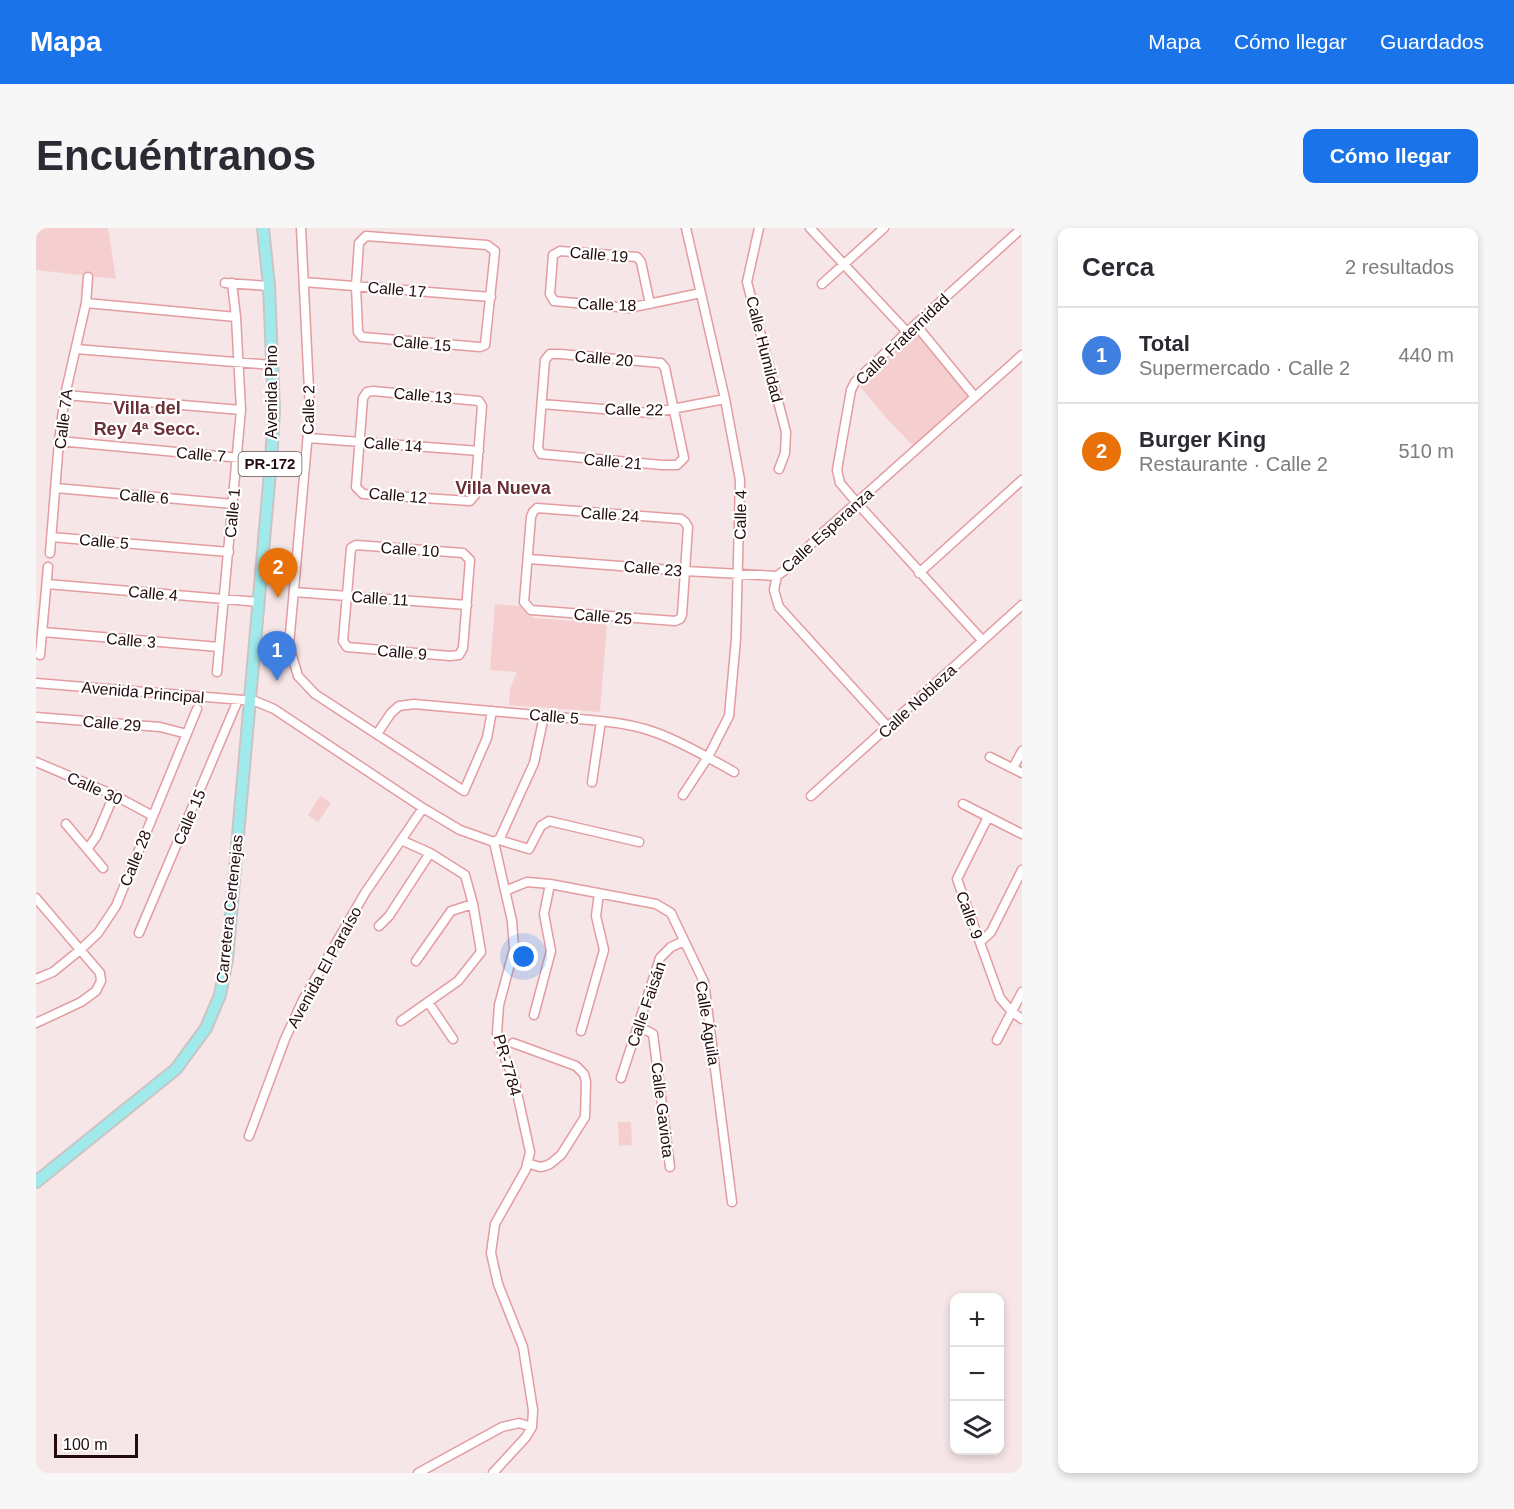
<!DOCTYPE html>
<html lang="es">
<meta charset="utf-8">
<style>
body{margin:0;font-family:Helvetica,sans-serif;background:#f7f7f7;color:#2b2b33}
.controls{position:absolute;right:18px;bottom:18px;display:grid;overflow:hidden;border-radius:12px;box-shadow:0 3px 9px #0003}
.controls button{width:54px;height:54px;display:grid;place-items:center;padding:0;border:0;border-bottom:2px solid #e1e1e2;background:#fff;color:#2b2b33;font:30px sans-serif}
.scale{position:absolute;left:18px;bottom:15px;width:84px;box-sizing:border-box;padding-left:6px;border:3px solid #240b0d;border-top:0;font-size:16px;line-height:21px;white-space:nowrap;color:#240b0d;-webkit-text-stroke:4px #fff;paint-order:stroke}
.you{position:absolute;left:488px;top:729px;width:21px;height:21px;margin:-15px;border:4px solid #fff;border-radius:50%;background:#1a73e8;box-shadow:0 0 0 9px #1a73e833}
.badge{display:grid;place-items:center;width:39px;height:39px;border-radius:50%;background:#1a73e8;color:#fff;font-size:20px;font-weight:700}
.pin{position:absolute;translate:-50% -50px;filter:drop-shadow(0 2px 3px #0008)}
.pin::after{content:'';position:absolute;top:32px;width:21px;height:18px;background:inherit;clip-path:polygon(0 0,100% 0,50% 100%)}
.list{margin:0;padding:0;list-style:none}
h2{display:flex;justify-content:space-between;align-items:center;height:78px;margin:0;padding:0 24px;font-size:26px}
h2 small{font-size:20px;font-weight:400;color:#7c7c81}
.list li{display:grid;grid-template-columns:39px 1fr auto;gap:18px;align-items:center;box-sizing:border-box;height:96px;padding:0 24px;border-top:2px solid #e1e1e2}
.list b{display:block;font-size:22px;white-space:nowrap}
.list p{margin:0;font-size:20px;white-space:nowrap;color:#7c7c81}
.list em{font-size:20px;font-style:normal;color:#7c7c81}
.icon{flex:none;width:33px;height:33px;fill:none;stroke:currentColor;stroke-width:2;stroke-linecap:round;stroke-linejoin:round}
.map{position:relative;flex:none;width:986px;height:1245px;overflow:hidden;border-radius:12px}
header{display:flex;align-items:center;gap:36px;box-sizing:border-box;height:84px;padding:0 30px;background:#1a73e8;color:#fff}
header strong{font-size:28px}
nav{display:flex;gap:33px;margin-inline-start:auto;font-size:21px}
.intro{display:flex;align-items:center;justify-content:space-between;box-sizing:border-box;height:144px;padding:0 36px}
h1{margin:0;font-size:42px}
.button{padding:15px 27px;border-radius:12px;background:#1a73e8;color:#fff;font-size:21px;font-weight:700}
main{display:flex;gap:36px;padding:0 36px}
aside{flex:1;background:#fff;border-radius:12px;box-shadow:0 3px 9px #0003}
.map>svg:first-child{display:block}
.green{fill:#f5cfd0}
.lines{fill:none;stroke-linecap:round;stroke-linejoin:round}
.minor-casing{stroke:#e39c9f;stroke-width:11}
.major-casing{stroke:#cac4c5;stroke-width:14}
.minor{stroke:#fff;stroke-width:8}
.major{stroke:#a1eaeb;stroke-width:10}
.labels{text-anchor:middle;stroke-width:4.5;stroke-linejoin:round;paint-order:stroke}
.shield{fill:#fff;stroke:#665456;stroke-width:1.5}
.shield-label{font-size:15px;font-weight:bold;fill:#240b0d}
.street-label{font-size:16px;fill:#240b0d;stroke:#fff}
.neighbourhood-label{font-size:18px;font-weight:bold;fill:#6c2f35;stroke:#fff}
</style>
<header>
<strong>Mapa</strong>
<nav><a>Mapa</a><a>Cómo llegar</a><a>Guardados</a></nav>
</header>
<div class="intro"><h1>Encuéntranos</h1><a class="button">Cómo llegar</a></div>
<main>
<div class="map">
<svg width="986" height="1245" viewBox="0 0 986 1245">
<rect width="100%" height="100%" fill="#f6e6e7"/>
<path class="green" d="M0 0H72L80 51 0 42Z
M880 101 934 168 878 219 852 192 821 155Z
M459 376 484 378 498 390 571 395 564 484 473 477 474 461 481 444 454 442Z
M284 568 295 575 282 594 272 587Z
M582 894H595L596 917 583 918Z"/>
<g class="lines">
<g class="minor-casing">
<path id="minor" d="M265 0 274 182 253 417 262 448 279 466 428 563 451 510 456 483
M723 0 711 54 750 204 749 225 743 241
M774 0 871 104
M330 8 451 17 459 23 449 117 444 119 326 109 322 104 320 58 323 15Z
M268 54 455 69
M189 55 233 58
M786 56 848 0
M50 75 200 89
M614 76 605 34 601 29 524 23 517 27 514 66 518 73 593 80 665 65
M880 97 939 169
M40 121 236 137
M514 126H524L625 135 629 140 648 230 641 237H626L505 226 502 220 509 132Z
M337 163 443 173 446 178 439 267 434 273 327 266 320 259 327 170 331 164Z
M29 167 205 182
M506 176 615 185 689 171
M272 210 443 223
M23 213 269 236
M20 260 197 276
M501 280 645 291 649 294 652 299 646 387 644 391 639 393 495 382 488 374 495 289 497 284Z
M15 309 193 324
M320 317 427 325 434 332 427 420 423 427 414 428 311 419 307 413 315 320Z
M14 325 23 213 29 167 50 75 52 49
M493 331 649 343 741 348
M883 345 986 252
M11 356 222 374
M258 364 431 377
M7 404 183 419
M946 412 821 275 804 255 801 242 815 162 819 154 871 104 986 0
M4 427 12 339
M181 444 205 182 200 89 196 55
M0 455 219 473 238 481 387 580 424 602 458 614 476 693 478 721 463 777 461 805 464 819 478 851 494 924 490 941 459 996 455 1025 462 1056 487 1119 497 1182 496 1199 490 1209 457 1245
M0 489 124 499 151 506
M852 499 743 379 738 362 741 348C760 335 773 316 791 301 856 243 921 185 986 127
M341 506 355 485 363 478 378 476 565 493C584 495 603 498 621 505 648 515 673 530 698 544
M954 529 986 545
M0 534 78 567 117 588
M977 540 986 523
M556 554 565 493
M647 567 672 529 693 488 700 411 704 252 689 171 650 0
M775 568 986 377
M927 576 986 606
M952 589 921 651 964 770 976 784 986 791
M30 596 67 640
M463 612 493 621 505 598 513 593 603 614
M459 613 463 612 498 535 508 488
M52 620 60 609 78 567
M469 663 491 654 514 656 620 676 635 685 668 754 696 974
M0 670 64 745 65 753 60 763 45 774 0 795
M343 698 353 688 394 625
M103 705 202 472
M944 714 955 704 986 642
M380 733 415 683 437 676
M0 751 17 744 44 722 62 705 80 678 161 481
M392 774 417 811
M498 787 515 723 508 686 514 656
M365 793 422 753 445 724 437 676 429 647 394 625 365 612
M602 798 617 806 634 939
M545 803 568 722 560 688 563 665
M961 812 986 764
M477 815 540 838 548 846 550 854 549 889 525 927 514 936 509 938 504 939 491 935
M585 850 624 730 635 719 648 713
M213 908 249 811 267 772 329 665 387 580
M382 1245 466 1199 483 1195 496 1199"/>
</g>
<g class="major-casing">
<path id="major" d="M0 954 140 841 170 800 184 767 191 732 235 233 238 182 233 58 227 0"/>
</g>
<use href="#minor" class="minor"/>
<use href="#major" class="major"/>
</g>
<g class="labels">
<rect class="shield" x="202.5" y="224" width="63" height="24" rx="4.5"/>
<g class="shield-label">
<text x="234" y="241">PR-172</text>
</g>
<g class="street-label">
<text transform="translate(563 26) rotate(5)" y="6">Calle 19</text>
<text transform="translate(361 61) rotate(5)" y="6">Calle 17</text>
<text transform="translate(571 76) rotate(2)" y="6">Calle 18</text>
<text transform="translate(866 111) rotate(-44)" y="6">Calle Fraternidad</text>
<text transform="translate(386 115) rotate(5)" y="6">Calle 15</text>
<text transform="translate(729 121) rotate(76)" y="6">Calle Humildad</text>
<text transform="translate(568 130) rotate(5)" y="6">Calle 20</text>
<text transform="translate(235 164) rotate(-90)" y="6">Avenida Pino</text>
<text transform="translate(387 167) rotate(5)" y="6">Calle 13</text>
<text transform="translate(598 181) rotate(1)" y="6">Calle 22</text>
<text transform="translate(272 182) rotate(-89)" y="6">Calle 2</text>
<text transform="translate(27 191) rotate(-83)" y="6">Calle 7A</text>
<text transform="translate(357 216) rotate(4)" y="6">Calle 14</text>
<text transform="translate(165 226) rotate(5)" y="6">Calle 7</text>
<text transform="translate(577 233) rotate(5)" y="6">Calle 21</text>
<text transform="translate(362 267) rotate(5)" y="6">Calle 12</text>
<text transform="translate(108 268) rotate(5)" y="6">Calle 6</text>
<text transform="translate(196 285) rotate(-85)" y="6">Calle 1</text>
<text transform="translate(574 286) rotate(4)" y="6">Calle 24</text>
<text transform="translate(704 287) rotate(-89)" y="6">Calle 4</text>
<text transform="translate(791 302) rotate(-42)" y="6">Calle Esperanza</text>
<text transform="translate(68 313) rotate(5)" y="6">Calle 5</text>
<text transform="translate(374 321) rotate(4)" y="6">Calle 10</text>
<text transform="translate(617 340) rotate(5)" y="6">Calle 23</text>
<text transform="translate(117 365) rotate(5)" y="6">Calle 4</text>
<text transform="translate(344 370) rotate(4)" y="6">Calle 11</text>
<text transform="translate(567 388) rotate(5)" y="6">Calle 25</text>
<text transform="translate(95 412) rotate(5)" y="6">Calle 3</text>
<text transform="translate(366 424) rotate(5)" y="6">Calle 9</text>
<text transform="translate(107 464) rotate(5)" y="6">Avenida Principal</text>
<text transform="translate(881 473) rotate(-43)" y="6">Calle Nobleza</text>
<text transform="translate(518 488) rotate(5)" y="6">Calle 5</text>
<text transform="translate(76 495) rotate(5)" y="6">Calle 29</text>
<text transform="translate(59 560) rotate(24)" y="6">Calle 30</text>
<text transform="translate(153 589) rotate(-67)" y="6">Calle 15</text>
<text transform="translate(99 630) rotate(-68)" y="6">Calle 28</text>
<text transform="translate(193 681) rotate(-84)" y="6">Carretera Certenejas</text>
<text transform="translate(934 687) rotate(70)" y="6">Calle 9</text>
<text transform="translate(288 739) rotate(-61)" y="6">Avenida El Paraíso</text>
<text transform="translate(610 776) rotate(-71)" y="6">Calle Faisán</text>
<text transform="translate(672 795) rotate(81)" y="6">Calle Águila</text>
<text transform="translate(472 837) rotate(74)" y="6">PR-7784</text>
<text transform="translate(627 882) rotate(83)" y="6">Calle Gaviota</text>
</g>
<g class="neighbourhood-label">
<text x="111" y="186">Villa del<tspan x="111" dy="21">Rey 4ª Secc.</tspan></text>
<text x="467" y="266">Villa Nueva</text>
</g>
</g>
</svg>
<div class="controls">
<button>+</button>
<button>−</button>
<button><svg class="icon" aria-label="layers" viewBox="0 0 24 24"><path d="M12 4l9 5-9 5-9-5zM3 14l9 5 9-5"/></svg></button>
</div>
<div class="scale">100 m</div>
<div class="you"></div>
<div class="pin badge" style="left:241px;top:453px;background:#3f7fe0">1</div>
<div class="pin badge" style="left:242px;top:370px;background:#e8710a">2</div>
</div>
<aside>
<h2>Cerca<small>2 resultados</small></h2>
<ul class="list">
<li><span class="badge" style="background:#3f7fe0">1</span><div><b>Total</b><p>Supermercado · Calle 2</p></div><em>440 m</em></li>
<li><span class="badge" style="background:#e8710a">2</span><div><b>Burger King</b><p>Restaurante · Calle 2</p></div><em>510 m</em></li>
</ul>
</aside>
</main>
